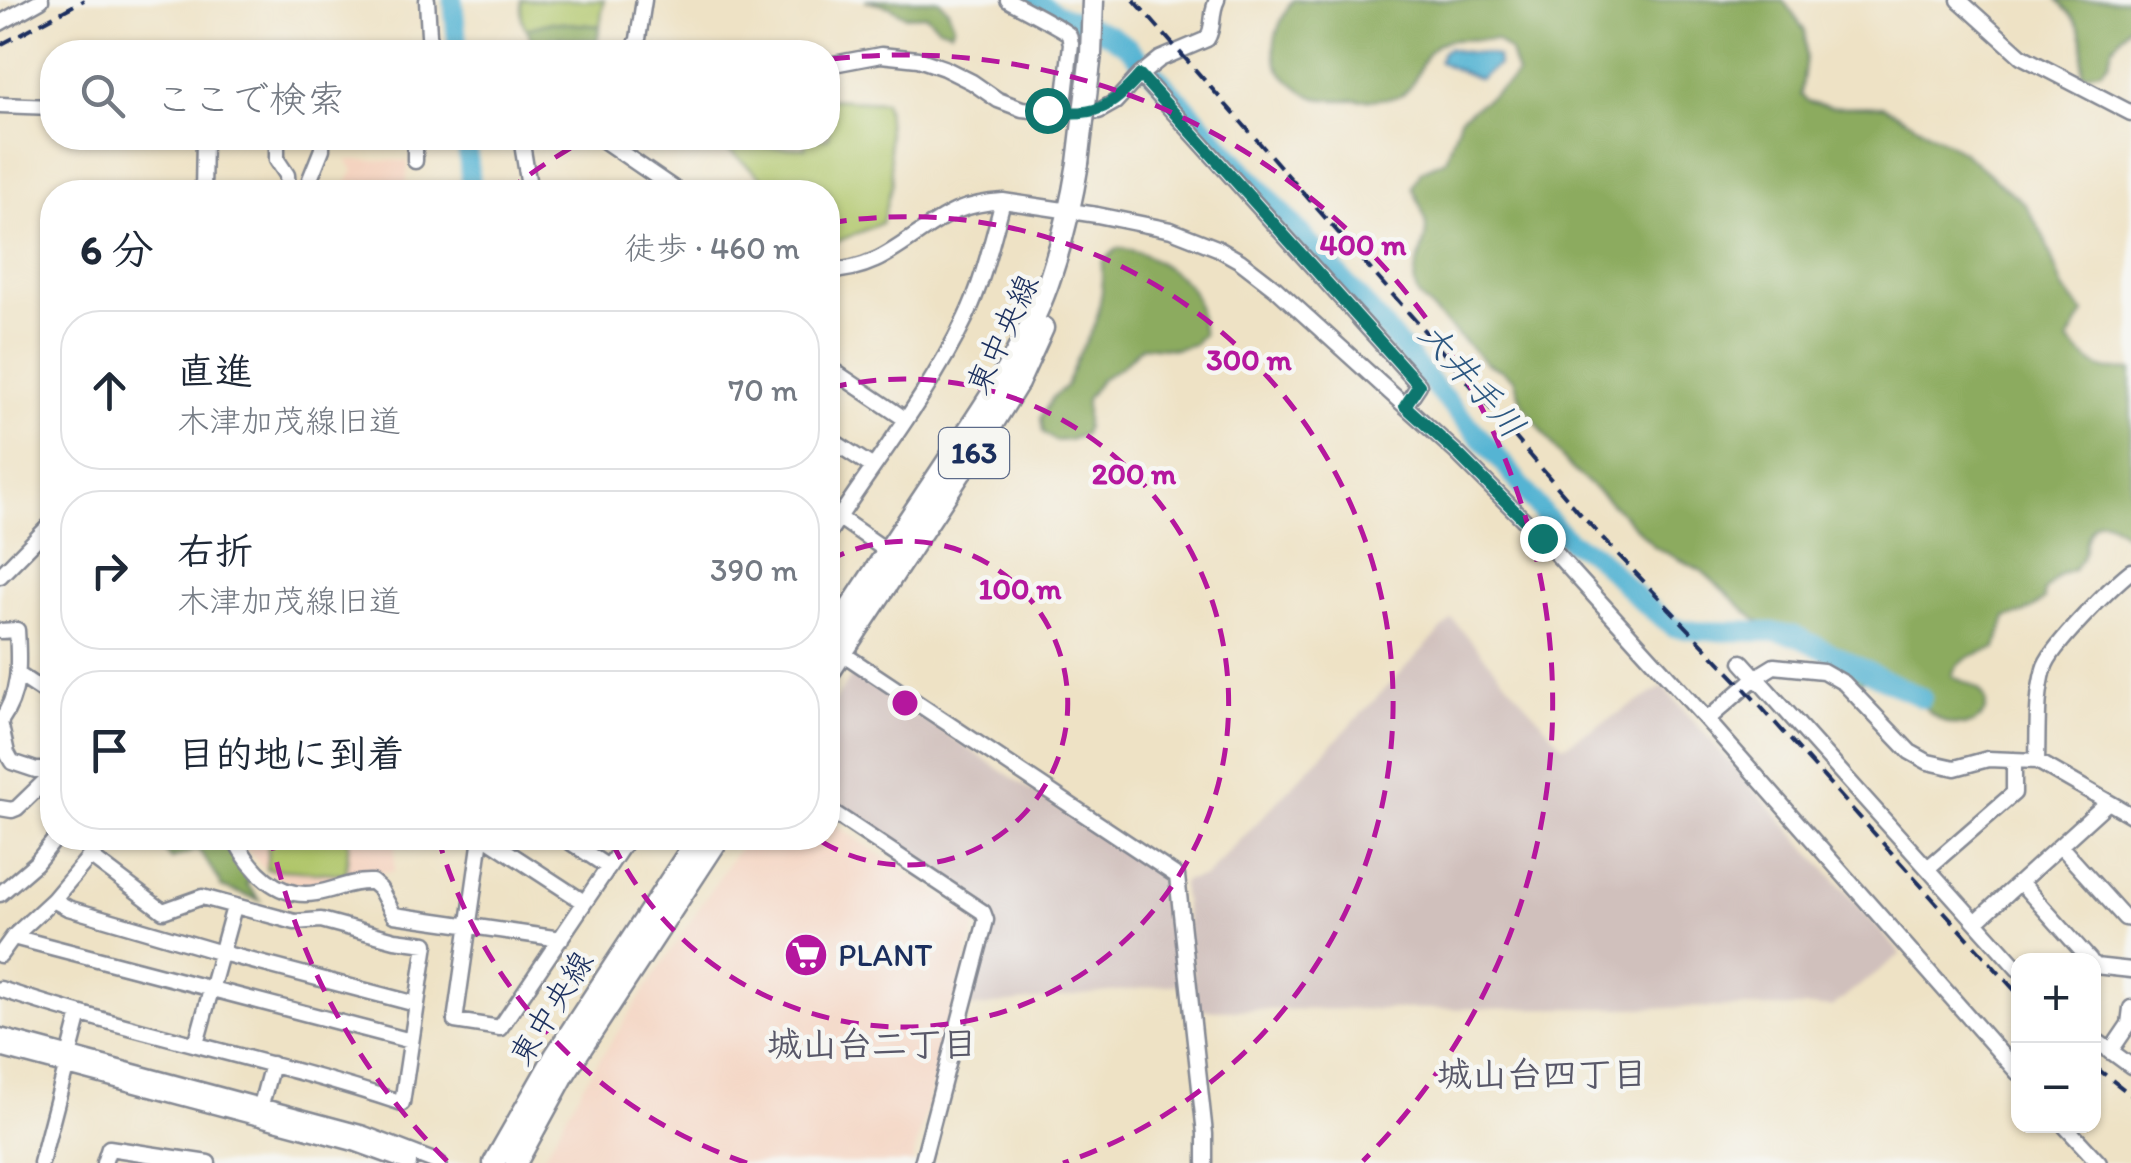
<!DOCTYPE html>
<html lang="ja">
<meta charset="utf-8">
<style>
body{margin:0;font-family:Itim,"Klee One",sans-serif;background:#f2f2f3;color:#1f2937}
.controls{position:absolute;right:30px;bottom:30px;display:grid;overflow:hidden;border-radius:20px;box-shadow:0 2px 8px #0004}
.controls button{width:90px;height:90px;display:grid;place-items:center;padding:0;border:0;border-bottom:2px solid #e0e1e3;background:#fff;color:#1f2937;font:50px sans-serif}
.stop{position:absolute;width:30px;height:30px;margin:-22px;border:8px solid #0f766e;border-radius:50%;background:#fff}
.stop.end{background:#0f766e;border-color:#fff;box-shadow:0 2px 10px #0008}
.list{margin:0;padding:0;list-style:none}
h2{display:flex;justify-content:space-between;align-items:center;height:130px;margin:0;padding:0 40px;font-size:42px}
h2 small{font-size:32px;font-weight:400;color:#747a83}
.list li{display:grid;grid-template-columns:65px 1fr auto;gap:30px;align-items:center;box-sizing:border-box;height:160px;margin:0 20px 20px;padding:0 20px;border:2px solid #e0e1e3;border-radius:40px}
.list b{display:block;font-size:38px;white-space:nowrap}
.list p{margin:0;font-size:32px;white-space:nowrap;color:#747a83}
.list em{font-size:32px;font-style:normal;color:#747a83}
.icon{flex:none;width:55px;height:55px;fill:none;stroke:currentColor;stroke-width:2;stroke-linecap:round;stroke-linejoin:round}
.map{position:relative;flex:none;width:2131px;height:1163px;overflow:hidden}
.search{position:absolute;background:#fff;box-shadow:0 2px 8px #0004;left:40px;top:40px;width:800px;height:110px;display:flex;align-items:center;gap:25px;box-sizing:border-box;padding:0 35px;border-radius:40px;color:#747a83;font-size:38px}
.panel{position:absolute;background:#fff;box-shadow:0 2px 8px #0004;left:40px;top:180px;width:800px;height:670px;border-radius:40px}
.map>svg:first-child{display:block}
.built{fill:#f4d3c0}
.industrial{fill:#d0c0bc}
.green{fill:#b0c66b;stroke:#667a64;stroke-width:2.5}
.forest{fill:#8cab5f;stroke:#546d5e;stroke-width:2.5}
.water{fill:#54b4d3;stroke:#387298;stroke-width:2.5}
.lines{fill:none;stroke-linecap:round;stroke-linejoin:round}
.river{stroke:#54b4d3;stroke-width:20}
.minor-casing{stroke:#848892;stroke-width:19}
.highway-casing{stroke:#848892;stroke-width:25}
.minor{stroke:#fff;stroke-width:14}
.highway{stroke:#fff;stroke-width:20}
.rail{stroke:#1b2f5e;stroke-width:4;stroke-dasharray:15 8;stroke-linecap:butt}
.highway-bridge-casing{stroke:#848892;stroke-width:25;stroke-linecap:butt}
.highway-bridge{stroke:#fff;stroke-width:20}
.route{stroke:#0f766e;stroke-width:12}
.ring{fill:none;stroke:#b5179e;stroke-width:5;stroke-dasharray:18 12}
.labels{text-anchor:middle;stroke-width:9;stroke-linejoin:round;paint-order:stroke}
.shield{fill:#f6f6f2;stroke:#5d6b8a;stroke-width:2.5}
.shield-label{font-size:30px;font-weight:bold;fill:#1b2f5e}
.street-label{font-size:32px;fill:#1b2f5e;stroke:#f6f6f2}
.poi-label{font-size:32px;fill:#1b2f5e;stroke:#f6f6f2;text-anchor:start}
.water-label{font-size:35px;font-style:italic;fill:#2c5781;stroke:#f6f6f2}
.neighbourhood-label{font-size:35px;font-weight:bold;fill:#595869;stroke:#f6f6f2}
.centre{fill:#b5179e;stroke:#f6f6f2;stroke-width:5}
.ring-label{font-size:30px;text-anchor:middle;font-weight:bold;fill:#b5179e;stroke:#f6f6f2;stroke-width:9;stroke-linejoin:round;paint-order:stroke}
</style>
<div class="map">
<svg width="2131" height="1163" viewBox="0 0 2131 1163">
<rect width="100%" height="100%" fill="#f6f6f2"/>
<filter id="ink" filterUnits="userSpaceOnUse"><feTurbulence type="fractalNoise" baseFrequency=".01" numOctaves="2"/><feDisplacementMap in="SourceGraphic" scale="20" xChannelSelector="R" yChannelSelector="G"/><feConvolveMatrix kernelMatrix="1 2 1 2 8 2 1 2 1" color-interpolation-filters="sRGB"/></filter>
<filter id="wash" filterUnits="userSpaceOnUse"><feTurbulence type="fractalNoise" baseFrequency=".0048" numOctaves="4" result="noise"/><feDisplacementMap in="SourceGraphic" scale="40" xChannelSelector="R" yChannelSelector="G"/><feGaussianBlur stdDeviation="2.25" result="paint"/><feColorMatrix in="noise" values="0 0 0 0 0 0 0 0 0 0 0 0 0 0 0 0 0 1.4 0 .05"/><feComposite in="paint" operator="in"/></filter>
<g filter="url(#wash)">
<rect width="100%" height="100%" fill="#eee2c5"/>
<path class="built" d="M346 160 408 161 406 192H343L354 170Z
M828 820 973 916 976 923 912 1163H540L583 1085 745 838H828Z
M239 838H395L394 872 377 873 313 885H297L281 880 266 870 245 848Z"/>
<path class="industrial" d="M1452 619 1563 746 1663 687 1901 954 1832 1007 1197 1010 1182 883 1185 880 1205 877Z
M858 675 1166 880 1179 984 968 1008 993 913 828 803V712L851 676Z"/>
<path class="green" d="M521 0H604L600 26 552 22 526 29 522 20Z
M828 99 884 102 886 108 892 183 882 223 836 242 828 239V192H808L792 182 790 186 784 182 769 184 718 141 726 139 741 144 742 138H767V147L805 148 806 138H828Z
M269 838H349L346 874 266 869Z"/>
<path class="forest" d="M865 0H939L948 10 954 25 951 31 939 27 926 15 905 16 890 7Z
M1293 0H1783L1805 31 1806 57 1801 95 1807 101 1830 107 1883 106 1963 152 2025 204 2044 237 2063 289 2084 313 2068 341C2081 353 2094 370 2113 370 2119 370 2125 369 2131 370V540C2114 523 2095 506 2085 541 2084 546 2084 552 2082 557 2080 562 2076 566 2073 570 2055 574 2056 581 2044 592V600L2025 613 2006 618 1996 648C1979 653 1957 657 1952 676 1960 681 1974 685 1980 691 1994 706 1981 725 1964 725 1957 725 1947 724 1941 720 1913 707 1894 653 1856 685L1837 666 1755 619 1702 571 1655 547 1615 507 1567 465 1522 403 1514 379 1501 370 1486 363 1419 297C1405 271 1427 254 1426 226 1425 213 1417 199 1413 187L1421 171 1446 160 1460 118 1510 82 1517 74 1510 52 1496 40C1482 40 1454 38 1442 42 1419 51 1420 84 1401 95 1391 101 1329 101 1317 98 1304 94 1282 77 1277 64 1269 43 1281 18 1293 0Z
M2057 0H2131V23L2112 48 2109 62 2101 70 2082 74C2084 34 2086 29 2057 0Z
M552 22 600 26 597 41 554 37 542 45 534 44 526 29Z
M1118 248C1137 250 1149 256 1164 266 1199 288 1196 296 1203 335L1197 339 1195 344 1175 349 1142 346 1122 366 1101 379 1086 399V427L1084 434 1069 440 1055 441 1043 432 1041 417 1053 397 1066 386 1077 358 1096 323 1102 291V262Z
M147 838H226L254 878 246 884 260 900 221 887 219 880 198 849 172 859 159 844Z"/>
<path class="water" d="M1448 48C1463 55 1481 50 1497 57L1498 65 1479 79 1439 62 1442 52Z"/>
<g class="lines">
<path class="river" d="M453 0 458 52
M1033 0 1055 13 1110 35 1127 46 1192 113 1361 300 1434 386 1504 464 1544 515 1569 541 1595 555 1641 601 1673 627 1697 631 1777 632 1796 636 1922 698
M466 138 472 192"/>
</g>
</g>
<g filter="url(#ink)">
<g class="lines">
<g class="minor-casing">
<path id="minor" d="M427 0 430 52
M1008 0C1017 5 1066 30 1069 35 1070 38 1070 41 1071 44L1063 113
M1959 0 2021 56 2131 113
M0 23 41 0
M503 52 526 49 557 52
M633 52 638 39 644 0
M828 65 881 55 918 59 944 68 972 82 998 100 1022 109 1063 113 1099 111 1115 102 1140 75 1160 59 1207 39C1215 27 1210 13 1217 0
M1140 75 1419 385 1405 406
M0 105 52 107
M277 138V160L287 175 288 192
M415 138V161
M521 138 530 192
M600 138 679 192
M310 179 322 149V138
M203 192 204 138
M534 192 554 189 560 192
M828 271C885 270 909 233 956 211 971 205 987 202 1003 201L1097 215 1171 230 1217 248 1240 261 1275 288 1456 452 1542 538 1707 720 2018 1073
M828 367 905 419
M828 438 873 467
M828 510 887 551
M828 534C874 463 928 396 965 319 983 282 992 241 1003 201
M0 576 52 523
M0 631 17 630C19 664 21 692 0 722
M842 653 1177 876 1205 1134V1163
M1742 662 2018 969
M19 675 52 697
M1707 720 1756 677 1774 666 1823 671 1844 683 1910 752 1928 762 1955 768 1988 759 2037 761 2131 815
M0 722 7 753 12 762 36 770H52
M2037 761C2038 731 2036 698 2044 669 2049 648 2112 586 2131 571
M0 808 12 810 17 808 47 779H52
M828 809 983 912 986 920 922 1163
M234 838C250 869 277 900 316 893 336 890 350 881 372 882L380 889 394 915 561 939
M481 838 455 1021 500 1028 628 838
M486 838 584 902
M564 838 608 867
M2060 846 2125 918 2131 919
M1929 867 2014 793V760
M2020 882 2090 960
M0 894 36 863 56 838
M53 900 68 908 222 953 416 1004
M1977 921 2107 803
M13 937 411 1041
M0 955 13 937 53 900 90 856 163 911 202 897 295 922 321 920 395 940 426 944 402 1103C270 1059 132 1033 0 989
M2094 964 2095 966 2131 970
M0 1036 364 1134 439 1163
M2094 1039 2131 1066
M196 1044 234 907
M0 1049 354 1143 409 1163
M2110 1052 2129 1024 2131 1008
M261 1105 272 1064
M2065 1126 2099 1163
M41 1163 80 1014
M104 1163 109 1148 208 1163"/>
</g>
<g class="highway-casing">
<path id="highway" d="M828 642C868 580 910 518 951 456 989 399 1030 340 1051 275 1063 239 1072 201 1078 163
M828 674 992 425 1018 383 1043 328
M494 1163 555 1056 698 838
M516 1163 565 1073 719 838"/>
</g>
<use href="#minor" class="minor"/>
<use href="#highway" class="highway"/>
<path class="rail" d="M1134 0 1422 328 1583 517 1744 688 2018 994
M0 45 84 0
M2094 1066 2131 1095"/>
<g class="highway-bridge-casing">
<path id="highway-bridge" d="M1078 163 1091 54 1093 0"/>
</g>
<use href="#highway-bridge" class="highway-bridge"/>
</g>
</g>
<g class="lines" filter="url(#ink)">
<path class="route" d="M1047 110C1092 118 1111 109 1140 75L1419 385 1405 406 1456 452 1542 538"/>
</g>
<g class="ring">
<path d="M828 561A162 162 0 1 1 816 838"/>
<path d="M829 388A324 324 0 1 1 611 840"/>
<path d="M747 1163A486 486 0 0 1 439 841M829 223A486 486 0 0 1 1063 1163"/>
<path d="M447 1161A648 648 0 0 1 271 838M506 192A648 648 0 0 1 586 139M832 59A648 648 0 0 1 1363 1161"/>
</g>
<defs>
<g id="supermarket-disc" transform="scale(2.25)"><circle r="9.5" fill="#b5179e" stroke="#f6f6f2"/><path d="M-6-5.5h2.5l.6 2H6L4.5 2H-2.5L-4.4-4H-6ZM-1.5 3.2a1.3 1.3 0 1 0 .1 0ZM3 3.2a1.3 1.3 0 1 0 .1 0Z" fill="#fff"/></g>
</defs>
<g fill-rule="evenodd">
<use href="#supermarket-disc" x="806" y="955"/>
</g>
<g class="labels">
<rect class="shield" x="939" y="428" width="70" height="50" rx="8"/>
<g class="shield-label">
<text x="974" y="463">163</text>
</g>
<g class="street-label">
<text transform="translate(1002 334) rotate(-65)" y="11">東中央線</text>
<text transform="translate(551 1008) rotate(-58)" y="11">東中央線</text>
</g>
<g class="poi-label">
<text x="838" y="966">PLANT</text>
</g>
<g class="water-label">
<text transform="translate(1472 380) rotate(49)" y="12">大井手川</text>
</g>
<g class="neighbourhood-label">
<text x="872" y="1056">城山台二丁目</text>
<text x="1542" y="1086">城山台四丁目</text>
</g>
</g>
<circle cx="905" cy="703" r="15" class="centre"/>
<g class="ring-label">
<text x="1363" y="255">400 m</text>
<text x="1249" y="370">300 m</text>
<text x="1134" y="484">200 m</text>
<text x="1020" y="599">100 m</text>
</g>
</svg>
<div class="controls">
<button>+</button>
<button>−</button>
</div>
<div class="stop" style="left:1047px;top:110px"></div>
<div class="stop end" style="left:1542px;top:538px"></div>
<div class="search"><svg class="icon" aria-label="search" viewBox="0 0 24 24"><circle cx="10" cy="10" r="6"/><path d="M15 15l6 6"/></svg>ここで検索</div>
<section class="panel">
<h2>6 分<small>徒歩 · 460 m</small></h2>
<ul class="list">
<li><svg class="icon" aria-label="ahead" viewBox="0 0 24 24"><path d="M12 20V5M6 11l6-6 6 6"/></svg><div><b>直進</b><p>木津加茂線旧道</p></div><em>70 m</em></li>
<li><svg class="icon" aria-label="right" viewBox="0 0 24 24"><path d="M7 20v-9h11M14 6l5 5-5 5"/></svg><div><b>右折</b><p>木津加茂線旧道</p></div><em>390 m</em></li>
<li><svg class="icon" aria-label="arrive" viewBox="0 0 24 24"><path d="M6 21V4h12l-3 4 3 4H6"/></svg><div><b>目的地に到着</b></div></li>
</ul>
</section>
</div>
